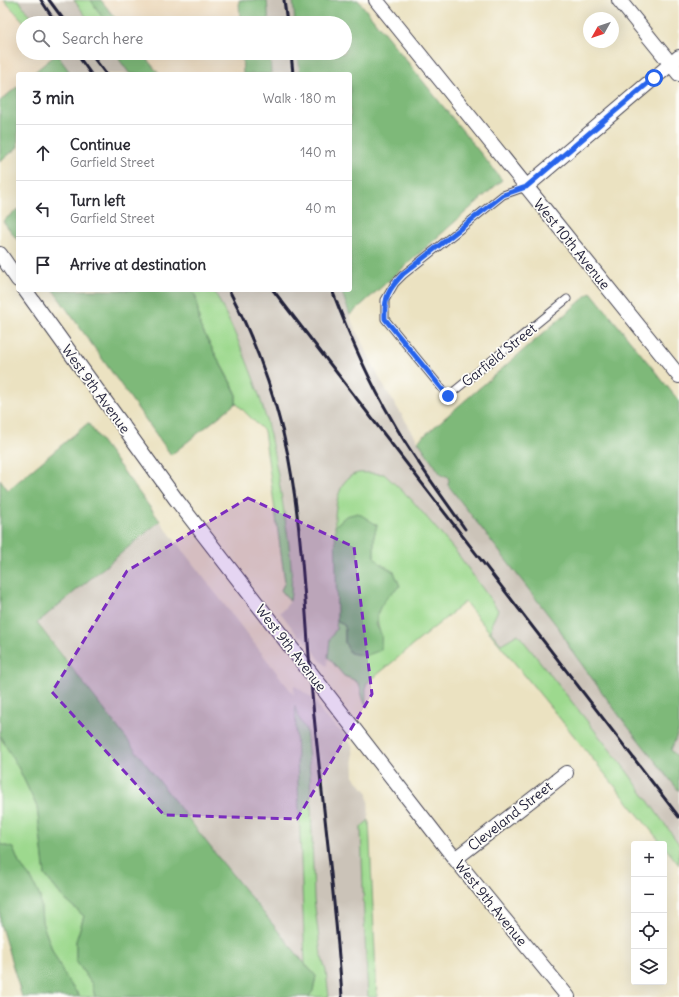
<!DOCTYPE html>
<meta charset="utf-8">
<style>
body{margin:0;font-family:Delius,sans-serif;background:#f7f7f7;color:#2b2b33}
.controls{position:absolute;right:12px;bottom:12px;display:grid;overflow:hidden;border-radius:4px;box-shadow:0 4px 16px #0002}
.controls button{width:36px;height:36px;display:grid;place-items:center;padding:0;border:0;border-bottom:1px solid #e1e1e2;background:#fff;color:#2b2b33;font:20px sans-serif}
.compass{position:absolute;left:583px;top:12px;width:36px;height:36px;border-radius:50%;background:#fff;box-shadow:0 4px 16px #0002;rotate:230deg}
.stop{position:absolute;width:12px;height:12px;margin:-9px;border:3px solid #2563eb;border-radius:50%;background:#fff}
.stop.end{background:#2563eb;border-color:#fff;box-shadow:0 1px 4px #0008}
.list{margin:0;padding:0;list-style:none}
h2{display:flex;justify-content:space-between;align-items:center;height:52px;margin:0;padding:0 16px;font-size:17px}
h2 small{font-size:13px;font-weight:400;color:#7c7c81}
.list li{display:grid;grid-template-columns:26px 1fr auto;gap:12px;align-items:center;box-sizing:border-box;height:56px;padding:0 16px;border-top:1px solid #e1e1e2}
.list b{display:block;font-size:15px;white-space:nowrap}
.list p{margin:0;font-size:13px;white-space:nowrap;color:#7c7c81}
.list em{font-size:13px;font-style:normal;color:#7c7c81}
.icon{flex:none;width:22px;height:22px;fill:none;stroke:currentColor;stroke-width:2;stroke-linecap:round;stroke-linejoin:round}
.map{position:relative;flex:none;width:679px;height:997px;overflow:hidden}
.search{position:absolute;background:#fff;box-shadow:0 4px 16px #0002;left:16px;top:16px;width:336px;height:44px;display:flex;align-items:center;gap:10px;box-sizing:border-box;padding:0 14px;border-radius:22px;color:#7c7c81;font-size:15px}
.panel{position:absolute;background:#fff;box-shadow:0 4px 16px #0002;left:16px;top:72px;width:336px;height:220px;border-radius:4px}
.map>svg:first-child{display:block}
.built{fill:#ecd8ba}
.industrial{fill:#cbc3b8}
.green{fill:#9dd98e;stroke:#607e64}
.forest{fill:#7eb979;stroke:#506e5a}
.lines{fill:none;stroke-linecap:round;stroke-linejoin:round}
.service-casing{stroke:#403f4f;stroke-width:9}
.minor-casing{stroke:#403f4f;stroke-width:16}
.service{stroke:#fff;stroke-width:7}
.minor{stroke:#fff;stroke-width:14}
.rail{stroke:#22223b;stroke-width:3}
.route{stroke:#2563eb;stroke-width:5}
.marked{fill:#7b2cbf;fill-opacity:0.2;stroke:#7b2cbf;stroke-width:3;stroke-dasharray:8 5;stroke-linejoin:round}
.labels{text-anchor:middle;stroke-width:3.5;stroke-linejoin:round;paint-order:stroke}
.street-label{font-size:14px;fill:#22223b;stroke:#fdfcf7}
</style>
<div class="map">
<svg width="679" height="997" viewBox="0 0 679 997">
<rect width="100%" height="100%" fill="#fdfcf7"/>
<filter id="ink" filterUnits="userSpaceOnUse"><feTurbulence type="fractalNoise" baseFrequency=".025" numOctaves="2"/><feDisplacementMap in="SourceGraphic" scale="8" xChannelSelector="R" yChannelSelector="G"/><feConvolveMatrix kernelMatrix="1 2 1 2 8 2 1 2 1" color-interpolation-filters="sRGB"/></filter>
<filter id="wash" filterUnits="userSpaceOnUse"><feTurbulence type="fractalNoise" baseFrequency=".012" numOctaves="4" result="noise"/><feDisplacementMap in="SourceGraphic" scale="16" xChannelSelector="R" yChannelSelector="G"/><feGaussianBlur stdDeviation="0.9" result="paint"/><feColorMatrix in="noise" values="0 0 0 0 0 0 0 0 0 0 0 0 0 0 0 0 0 1.4 0 .05"/><feComposite in="paint" operator="in"/></filter>
<g filter="url(#wash)">
<rect width="100%" height="100%" fill="#ebe2c1"/>
<path class="built" d="M0 0H4L25 23H23V53H52L54 56 32 74H18V86L0 101Z
M101 0H239L240 23H119Z
M142 53H242L243 74H159Z"/>
<path class="industrial" d="M19 0H74L91 23H34Z
M267 0H293L295 23H269Z
M56 53H114L130 74H71Z
M270 53H298L300 74H271Z
M214 290H341L353 325 383 385 418 441 442 476H446L449 480 448 485 560 630 569 647 621 718 679 791V844L626 770 518 634 501 644 491 631 492 623 457 553 411 499 384 474 334 517 337 620 336 629 330 639 327 666 320 660 312 648 303 637 298 636 280 612 284 609 290 601 288 537 270 434 250 368 226 314Z
M160 521 294 695V685L315 700 323 715 345 735 353 747 354 777 368 793 369 820 361 827 364 918 368 997H329L326 971 321 955 314 899 310 774 306 730 299 718 296 708 305 964 218 857 37 622Z
M679 730V759L671 750Z"/>
<path class="green" d="M4 0H19L34 23H25Z
M74 0H91L106 23H91Z
M192 290H214C237 336 259 384 270 435 276 462 281 491 285 519 289 543 294 577 290 601L281 590 285 582 264 431 236 403V392L200 326 196 297Z
M371 473 384 474 411 499 457 553 498 610 492 623 491 632 501 644 518 634 626 770 679 844V865L664 846V844H662L465 602 366 684V703L368 707 364 702 359 684 354 680 344 676 328 657 330 639 336 629 337 620 345 626V643L381 635C372 613 381 599 400 586L394 572 381 564 374 557V536L377 525 346 516 335 526C334 511 338 479 355 474 359 472 366 473 371 473Z
M295 706 299 718 306 730 310 774 314 899 321 955 326 971 329 997H308L313 991 316 976 305 964Z
M0 736 19 769 37 807 45 875 63 898 84 916 76 941V961L92 984 95 997H80L66 978 53 952 42 922 40 897 32 880 19 863 13 849 0 844Z
M369 820 377 997H368L364 918 361 827Z"/>
<path class="forest" d="M91 0H101L119 23H106Z
M239 0H267L269 23H240Z
M293 0H358L502 180 350 315 341 290H350V74H300L298 53H345V23H295Z
M117 53H142L159 74H130L121 62Z
M242 53H270L271 74H243Z
M54 56H58L71 74H32Z
M18 86V147L0 162V101Z
M18 209V241L3 221Z
M53 290H192L196 297 200 326 236 393V403L171 455Z
M591 292 679 401V730L671 750 679 759V791L621 718 569 647 560 630 448 485 449 480 447 476H442L418 441Z
M88 423 160 521 37 623 218 857 305 964 316 976 313 991 308 997H95L92 984 76 961V941L84 916 63 898 45 875 37 807 19 769 0 736V479L8 490Z
M358 513 377 525 374 536V557L381 564 394 572 400 586C388 595 374 609 377 626 378 629 380 631 381 634 382 639 381 646 381 650L365 656 350 653 345 643V626L337 620 335 526 346 516Z
M0 844 13 848 19 863 32 880 40 897 42 922 53 952 66 978 80 997H22L0 923Z"/>
</g>
<g filter="url(#ink)">
<g class="lines">
<g class="service-casing">
<path id="service" d="M526 187 503 195 403 275 395 283 385 300V319L448 396 567 299"/>
</g>
<g class="minor-casing">
<path id="minor" d="M376 0 679 376
M619 0 679 74
M526 187 679 57
M0 254 18 280
M25 290 175 498 455 859 568 997
M455 859 566 773"/>
</g>
<use href="#service" class="service"/>
<use href="#minor" class="minor"/>
<path class="rail" d="M41 0 56 23
M49 0 66 23
M284 0 287 23
M76 53 91 74
M90 53 106 74
M291 53 293 74
M229 290C258 345 283 417 292 478 304 553 306 630 313 705 322 803 336 899 342 997
M273 290 679 817
M332 290C349 335 368 379 392 420 413 458 440 493 465 529"/>
</g>
</g>
<g class="lines" filter="url(#ink)">
<path class="route" d="M448 396 385 319C384 297 388 290 403 274L503 195 526 187 654 78"/>
</g>
<path class="marked" d="M248 498 354 547 372 694 297 819 164 815 52 692 127 571Z"/>
<g class="labels">
<g class="street-label">
<text transform="translate(572 244) rotate(51)" y="5">West 10th Avenue</text>
<text transform="translate(499 355) rotate(-39)" y="5">Garfield Street</text>
<text transform="translate(96 389) rotate(54)" y="5">West 9th Avenue</text>
<text transform="translate(291 648) rotate(52)" y="5">West 9th Avenue</text>
<text transform="translate(510 816) rotate(-38)" y="5">Cleveland Street</text>
<text transform="translate(491 903) rotate(51)" y="5">West 9th Avenue</text>
</g>
</g>
</svg>
<div class="controls">
<button>+</button>
<button>−</button>
<button><svg class="icon" aria-label="locate" viewBox="0 0 24 24"><circle cx="12" cy="12" r="6"/><path d="M12 2v4M12 18v4M2 12h4M18 12h4"/></svg></button>
<button><svg class="icon" aria-label="layers" viewBox="0 0 24 24"><path d="M12 4l9 5-9 5-9-5zM3 14l9 5 9-5"/></svg></button>
</div>
<svg class="compass" viewBox="-18 -18 36 36"><path d="M0-13l5 13h-10z" fill="#e53935"/><path d="M0 13l5-13h-10z" fill="#7c7c81"/></svg>
<div class="stop" style="left:654px;top:78px"></div>
<div class="stop end" style="left:448px;top:396px"></div>
<div class="search"><svg class="icon" aria-label="search" viewBox="0 0 24 24"><circle cx="10" cy="10" r="6"/><path d="M15 15l6 6"/></svg>Search here</div>
<section class="panel">
<h2>3 min<small>Walk · 180 m</small></h2>
<ul class="list">
<li><svg class="icon" aria-label="ahead" viewBox="0 0 24 24"><path d="M12 20V5M6 11l6-6 6 6"/></svg><div><b>Continue</b><p>Garfield Street</p></div><em>140 m</em></li>
<li><svg class="icon" aria-label="left" viewBox="0 0 24 24"><path d="M17 20v-9H6M10 6l-5 5 5 5"/></svg><div><b>Turn left</b><p>Garfield Street</p></div><em>40 m</em></li>
<li><svg class="icon" aria-label="arrive" viewBox="0 0 24 24"><path d="M6 21V4h12l-3 4 3 4H6"/></svg><div><b>Arrive at destination</b></div></li>
</ul>
</section>
</div>
